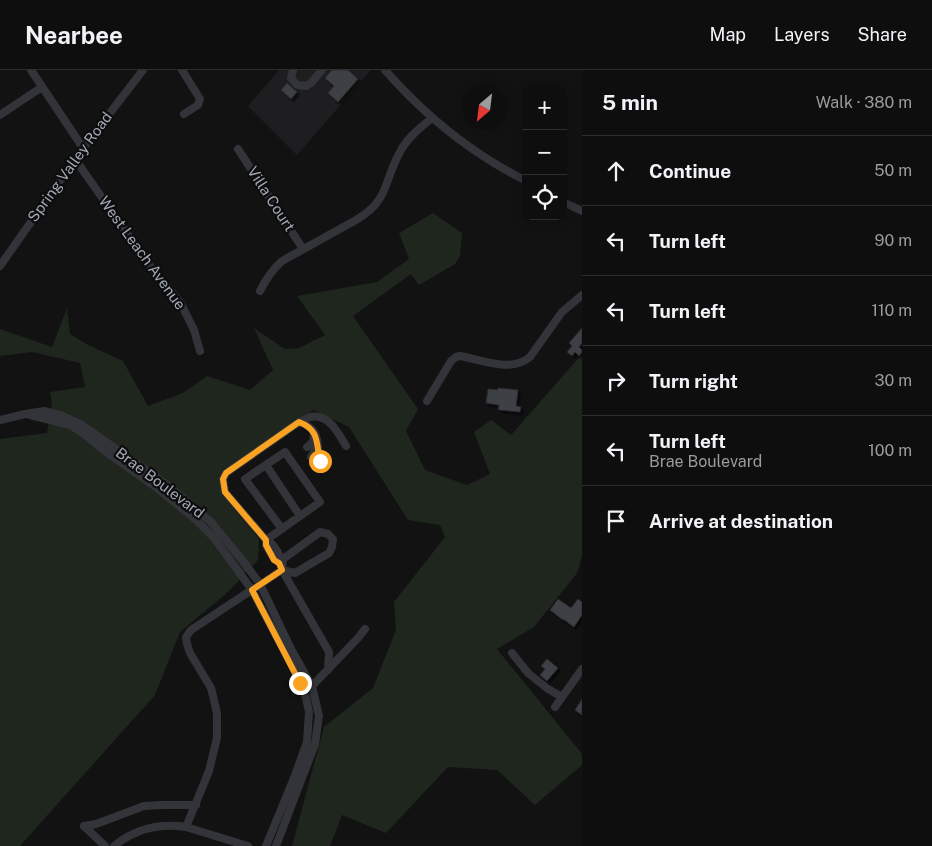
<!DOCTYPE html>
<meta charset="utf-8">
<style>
body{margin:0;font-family:"Public Sans",sans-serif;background:#1c1c1c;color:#f1f3f6}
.controls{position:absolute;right:15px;top:15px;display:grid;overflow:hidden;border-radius:10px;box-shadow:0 2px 12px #0003}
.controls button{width:45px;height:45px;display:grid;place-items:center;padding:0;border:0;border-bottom:1px solid #2e2e2e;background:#0e0e0e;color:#f1f3f6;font:25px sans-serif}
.compass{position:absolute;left:462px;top:15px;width:45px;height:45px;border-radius:50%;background:#0e0e0e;box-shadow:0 2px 12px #0003;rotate:208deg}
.stop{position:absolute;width:15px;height:15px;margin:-11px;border:4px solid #faa323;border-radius:50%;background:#fff}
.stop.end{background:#faa323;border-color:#fff;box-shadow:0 1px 5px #0008}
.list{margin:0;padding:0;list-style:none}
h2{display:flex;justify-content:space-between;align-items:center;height:65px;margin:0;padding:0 20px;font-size:21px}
h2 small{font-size:16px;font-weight:400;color:#9b9c9e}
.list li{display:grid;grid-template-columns:32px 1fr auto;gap:15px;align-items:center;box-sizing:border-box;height:70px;padding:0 20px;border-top:1px solid #2e2e2e}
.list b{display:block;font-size:19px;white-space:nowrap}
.list p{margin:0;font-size:16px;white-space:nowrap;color:#9b9c9e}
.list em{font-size:16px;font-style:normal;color:#9b9c9e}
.icon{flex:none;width:28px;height:28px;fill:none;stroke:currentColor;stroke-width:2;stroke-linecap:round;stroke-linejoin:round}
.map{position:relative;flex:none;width:582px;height:776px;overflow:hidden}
header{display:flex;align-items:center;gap:30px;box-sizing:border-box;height:70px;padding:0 25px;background:#0e0e0e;border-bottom:1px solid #2e2e2e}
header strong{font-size:24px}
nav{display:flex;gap:28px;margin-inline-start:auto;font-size:18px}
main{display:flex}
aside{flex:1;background:#0e0e0e}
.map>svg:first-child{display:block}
.built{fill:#1e1e20}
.green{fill:#1e261e}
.building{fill:#3e3f44;stroke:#2c2c30;filter:url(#shadow)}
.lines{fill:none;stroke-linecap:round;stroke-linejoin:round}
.minor{stroke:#333439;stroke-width:8}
.route{stroke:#faa323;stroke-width:6}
.labels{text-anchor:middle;stroke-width:4.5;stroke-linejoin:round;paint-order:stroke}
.street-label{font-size:15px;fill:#a2a9b5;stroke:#0d0d0e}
</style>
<header>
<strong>Nearbee</strong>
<nav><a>Map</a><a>Layers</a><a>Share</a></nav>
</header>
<main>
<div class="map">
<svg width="582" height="776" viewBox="0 0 582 776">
<defs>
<filter id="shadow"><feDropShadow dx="2.5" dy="2.5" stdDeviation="1" flood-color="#0009"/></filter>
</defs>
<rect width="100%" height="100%" fill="#121213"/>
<path class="built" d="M279 0H371L297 85 248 36Z"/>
<path class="green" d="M433 143 462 163 460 186 455 194 419 215 411 204 353 246 418 339 406 361 425 400 467 415 490 404 474 362 491 350 511 365 582 284V486L577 503 534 557 497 579 582 684V695L535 735 497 700 448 697 386 763 342 745 330 776H292L324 657 373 618 396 560 394 532 445 467 440 455 408 450 349 357 313 340 220 406 223 426 259 469 258 490 227 523 180 562 155 625 20 776H0V369L47 363 52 334 50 322 85 317 80 293 32 282 0 286V259L52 277 67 238 70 264 88 275 123 291 148 336 183 323 207 306 250 320 273 300 254 258 285 279 299 278 325 265 297 226 377 212 409 189 399 163Z"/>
<path class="building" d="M332 0H348L358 9 338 32 328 23 334 16 325 8Z
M287 13 297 22 291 29 281 20Z
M582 258V273L579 277 582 280V282L579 286 575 282 572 286 567 282 572 276 569 273Z
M498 318 518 320 516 336 521 337 520 342 500 340 498 339 499 335 486 333 488 319 497 320Z
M558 529 571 538 578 529 582 532V545L574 557 563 549V550L550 540Z
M547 589 558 598 547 611 540 605 545 599 541 596Z
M582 629V645L575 640Z"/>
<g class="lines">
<path class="minor" d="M31 0 83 78
M182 0 200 29 198 35 184 44
M293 0 291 8 297 15 306 16 311 13 322 0
M385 0C414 33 446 62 483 86 496 95 511 103 526 111
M0 45 42 17
M238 79 303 179
M75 89 152 199 172 222 181 234 194 260 200 281
M563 132 582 141
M0 196 83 78 143 0
M260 221C266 209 272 200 282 191L356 150C390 130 383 112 400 82 407 68 420 58 432 48
M427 331 451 291 456 287 460 286C482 290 511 303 530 287L562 242 582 225
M30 345 70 355 84 364 102 379 157 418 195 449 214 468 252 520 301 613 306 628 309 642 307 672 294 708 266 776
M0 350 25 344 44 341 60 345 82 355 170 417 211 452 243 491 260 514 292 581 312 616 319 646 315 674 276 776
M299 352C326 361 313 379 323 396
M307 377 313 372 314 364
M311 387C313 383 317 379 316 374
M266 395 300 446
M266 470 320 432 285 382 245 409 282 459
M266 470V475L274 489 279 493
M512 583 528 603 548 619 562 627
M328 600 329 582 282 500C279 493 281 492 280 487 278 481 272 472 266 470L225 422 223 409 226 403 299 352C302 351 307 348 310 347 329 343 338 363 346 376
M312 616 358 568 365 559
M555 637 582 599
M84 756 96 754 144 736 163 735H196
M84 756 105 776
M186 757 209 701 217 668V643L211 618 190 583 187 574 186 567 191 560 282 500 295 503 329 483 332 477 333 469 328 464 320 462 283 489 282 500
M114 776C135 759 160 753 186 757L248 776"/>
</g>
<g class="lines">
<path class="route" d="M300 613 252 520 282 500 279 493 274 490 266 475V470L225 422 223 409 226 403 299 352C320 360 316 374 320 391"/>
</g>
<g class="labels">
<g class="street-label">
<text transform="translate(70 97) rotate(-54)" y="5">Spring Valley Road</text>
<text transform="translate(271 129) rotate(57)" y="5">Villa Court</text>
<text transform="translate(142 183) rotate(54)" y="5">West Leach Avenue</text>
<text transform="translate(160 413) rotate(37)" y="5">Brae Boulevard</text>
</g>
</g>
</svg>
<div class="controls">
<button>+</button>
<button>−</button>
<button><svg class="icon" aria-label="locate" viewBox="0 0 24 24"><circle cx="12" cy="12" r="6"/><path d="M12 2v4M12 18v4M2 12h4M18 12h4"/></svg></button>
</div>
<svg class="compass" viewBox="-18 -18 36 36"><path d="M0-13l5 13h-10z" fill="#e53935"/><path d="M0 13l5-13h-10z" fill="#9b9c9e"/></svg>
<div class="stop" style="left:320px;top:391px"></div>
<div class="stop end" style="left:300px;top:613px"></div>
</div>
<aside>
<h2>5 min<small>Walk · 380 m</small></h2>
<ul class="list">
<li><svg class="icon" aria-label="ahead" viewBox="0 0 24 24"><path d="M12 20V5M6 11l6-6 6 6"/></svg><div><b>Continue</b></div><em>50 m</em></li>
<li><svg class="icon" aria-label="left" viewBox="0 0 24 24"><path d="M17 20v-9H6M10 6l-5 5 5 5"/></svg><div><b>Turn left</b></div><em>90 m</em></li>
<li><svg class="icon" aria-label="left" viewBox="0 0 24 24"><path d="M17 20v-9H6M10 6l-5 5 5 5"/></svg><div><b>Turn left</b></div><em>110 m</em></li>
<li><svg class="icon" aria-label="right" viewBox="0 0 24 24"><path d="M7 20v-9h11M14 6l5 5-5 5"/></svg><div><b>Turn right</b></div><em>30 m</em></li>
<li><svg class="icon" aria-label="left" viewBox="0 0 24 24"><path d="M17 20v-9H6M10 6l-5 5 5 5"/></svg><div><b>Turn left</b><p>Brae Boulevard</p></div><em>100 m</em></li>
<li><svg class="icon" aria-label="arrive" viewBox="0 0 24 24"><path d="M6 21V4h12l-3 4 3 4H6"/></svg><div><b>Arrive at destination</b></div></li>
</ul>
</aside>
</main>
